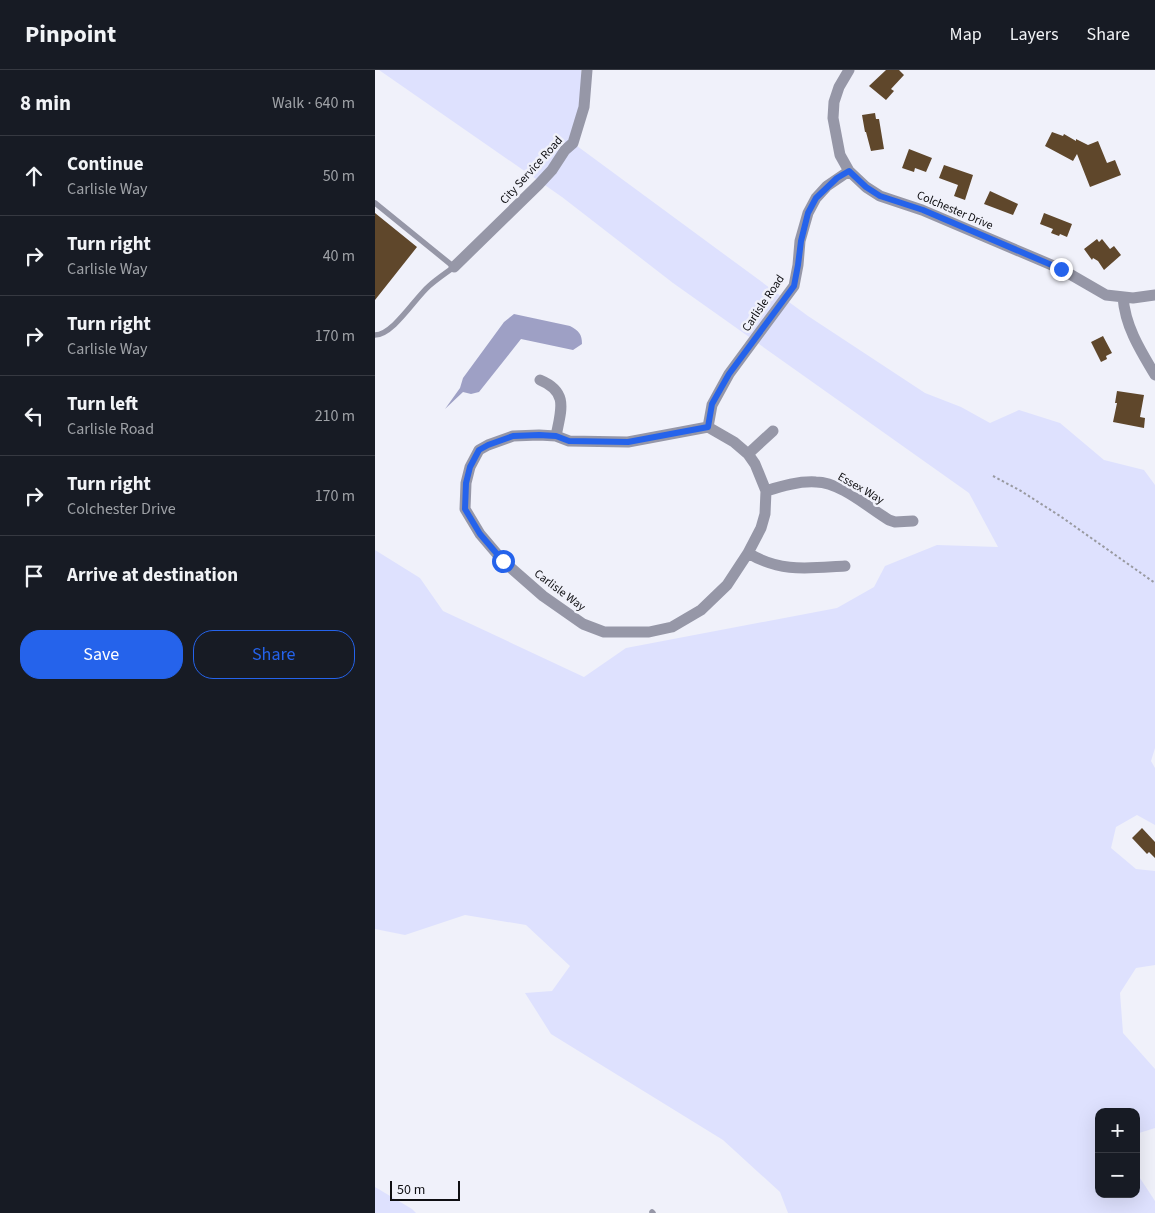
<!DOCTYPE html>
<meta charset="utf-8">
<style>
body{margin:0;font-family:"Source Sans 3",sans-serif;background:#20242c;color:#f1f3f6}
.controls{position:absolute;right:15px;bottom:15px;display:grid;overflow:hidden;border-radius:10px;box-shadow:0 5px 20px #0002}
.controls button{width:45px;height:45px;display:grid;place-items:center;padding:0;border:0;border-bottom:1px solid #363941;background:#171b24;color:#f1f3f6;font:25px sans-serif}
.scale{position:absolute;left:15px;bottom:12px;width:70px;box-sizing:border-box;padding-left:5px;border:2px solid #0f0f12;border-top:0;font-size:14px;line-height:18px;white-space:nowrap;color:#0f0f12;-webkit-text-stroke:4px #f0f1fa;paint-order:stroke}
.stop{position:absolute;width:15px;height:15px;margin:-11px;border:4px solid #2563eb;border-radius:50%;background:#fff}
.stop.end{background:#2563eb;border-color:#fff;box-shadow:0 1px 5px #0008}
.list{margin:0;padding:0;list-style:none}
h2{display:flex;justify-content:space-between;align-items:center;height:65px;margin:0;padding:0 20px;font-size:21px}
h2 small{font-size:16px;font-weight:400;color:#9ea1a6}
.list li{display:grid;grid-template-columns:32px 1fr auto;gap:15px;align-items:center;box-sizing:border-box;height:80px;padding:0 20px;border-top:1px solid #363941}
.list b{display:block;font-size:19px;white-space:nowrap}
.list p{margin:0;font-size:16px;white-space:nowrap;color:#9ea1a6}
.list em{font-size:16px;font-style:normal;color:#9ea1a6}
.actions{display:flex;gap:10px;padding:15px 20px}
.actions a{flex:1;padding:11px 0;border:1px solid #2563eb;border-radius:20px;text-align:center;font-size:18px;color:#2563eb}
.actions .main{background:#2563eb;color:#fff}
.icon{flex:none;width:28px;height:28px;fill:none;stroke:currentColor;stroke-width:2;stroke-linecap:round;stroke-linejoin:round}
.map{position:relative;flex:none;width:780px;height:1143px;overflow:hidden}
header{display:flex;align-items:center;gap:30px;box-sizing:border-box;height:70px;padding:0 25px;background:#171b24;border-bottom:1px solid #363941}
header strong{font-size:24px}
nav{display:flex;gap:28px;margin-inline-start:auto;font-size:18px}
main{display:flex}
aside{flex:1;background:#171b24}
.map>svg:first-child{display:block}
.green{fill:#dee1fe}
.water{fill:#9ea0c5}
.building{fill:#5f472b}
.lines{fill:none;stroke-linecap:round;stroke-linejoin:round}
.path{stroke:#999aa1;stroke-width:2;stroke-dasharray:2.5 2.5;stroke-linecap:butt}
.lane{stroke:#9697a7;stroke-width:5.5}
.street{stroke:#9697a7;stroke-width:11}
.route{stroke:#2563eb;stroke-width:6}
.labels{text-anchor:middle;stroke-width:5;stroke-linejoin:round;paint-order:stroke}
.street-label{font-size:12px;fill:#0f0f12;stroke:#f0f1fa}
</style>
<header>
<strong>Pinpoint</strong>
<nav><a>Map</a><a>Layers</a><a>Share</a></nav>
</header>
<main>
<aside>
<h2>8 min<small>Walk · 640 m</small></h2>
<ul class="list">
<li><svg class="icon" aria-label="ahead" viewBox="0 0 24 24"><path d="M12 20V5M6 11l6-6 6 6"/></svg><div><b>Continue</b><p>Carlisle Way</p></div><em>50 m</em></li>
<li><svg class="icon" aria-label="right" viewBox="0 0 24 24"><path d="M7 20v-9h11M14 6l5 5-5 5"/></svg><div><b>Turn right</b><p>Carlisle Way</p></div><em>40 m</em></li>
<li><svg class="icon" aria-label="right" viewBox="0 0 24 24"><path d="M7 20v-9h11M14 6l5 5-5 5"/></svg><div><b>Turn right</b><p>Carlisle Way</p></div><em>170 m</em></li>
<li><svg class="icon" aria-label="left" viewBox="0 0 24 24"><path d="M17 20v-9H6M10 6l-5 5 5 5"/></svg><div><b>Turn left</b><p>Carlisle Road</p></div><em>210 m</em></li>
<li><svg class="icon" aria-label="right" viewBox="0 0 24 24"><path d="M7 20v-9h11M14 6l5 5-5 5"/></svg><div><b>Turn right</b><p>Colchester Drive</p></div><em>170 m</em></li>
<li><svg class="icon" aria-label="arrive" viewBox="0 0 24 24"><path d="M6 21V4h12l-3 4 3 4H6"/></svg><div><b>Arrive at destination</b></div></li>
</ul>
<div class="actions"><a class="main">Save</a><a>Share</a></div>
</aside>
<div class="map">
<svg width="780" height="1143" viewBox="0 0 780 1143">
<rect width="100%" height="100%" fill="#f0f1fa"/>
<path class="green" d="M4 0H206L207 19 198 73 433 246 550 323 586 337 615 353 644 340 685 353 729 390 769 400 780 415V678L776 691 780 698V755L762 745 741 757 736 778 761 799 780 801V895L761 898 745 923 748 963 780 999V1058L761 1064V1042H724V1124H761V1102L780 1131V1143H413L405 1122 348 1070 176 964 150 923 177 921 195 896 151 855 90 845 30 865 0 859V480L45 508 68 541 209 607 251 578 462 538 499 517 510 496 562 475 623 477 594 423 298 213 187 127Z
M0 1117 37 1139 41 1143H0Z"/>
<path class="water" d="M139 244 195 256C204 261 207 264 207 274L198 280 146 269 104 322 96 324 88 322 70 339 85 318 88 308 129 252Z"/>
<path class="building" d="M511 0H524L529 5 516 19 519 21 511 30 494 16Z
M500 43 501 49H504L509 79 496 81 491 62H490L487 45Z
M677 62 688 66 689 64 701 71V69L713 75 723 71 732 93 740 90 746 105 715 117 702 84 698 91 670 76Z
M534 79 557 88 551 102 540 98 539 102 527 98Z
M569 95 598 105 590 130 579 126 583 115 564 108Z
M615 121 643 134 638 145 609 134Z
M0 143 42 177 0 230Z
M669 143 697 154 692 167 685 164 684 166 676 163 678 159 665 154Z
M722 169 724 172 727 169 735 179 739 176 746 185 729 200 723 191 718 188 717 190 709 179Z
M728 266 737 283 731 286 732 289 726 292 716 272Z
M742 321 769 325 765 347 770 348 769 358 738 352 742 333H740Z
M767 758 780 772V788L774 782 772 784 757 768Z"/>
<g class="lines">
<path class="path" d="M618 406 646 421 685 446 780 513"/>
<path class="lane" d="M0 133 79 197C71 203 62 209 54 216 40 228 18 265 0 265
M277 1142 278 1143"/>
<path class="street" d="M474 0 464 17 459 32 458 48 465 85 474 101 491 117 505 126 547 140 686 199 731 225 758 228 780 225
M79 197 164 114 177 100 190 80 198 73 209 37 212 0
M748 227C750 256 765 280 780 305
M165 310C194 322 186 340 181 366
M333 357 359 372 373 384 380 394 391 421 390 444 386 458 373 483 352 515 326 540 297 557 274 562H229L208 554 168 526 128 491 105 464 90 439 91 413 95 397 104 380 113 375 138 366 164 365 181 366 194 371 253 372Z
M333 357 337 335 354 304 419 216 423 195 425 171 433 143 441 128 452 116 474 101
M373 384 398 361
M391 421C407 416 424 411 441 412 465 412 494 438 514 450L520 452 538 451
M373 483C406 503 434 498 470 496"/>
</g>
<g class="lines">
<path class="route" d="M128 491 105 464 90 439 91 413 95 397 104 380 113 375 138 366 164 365 181 366 194 371 253 372 333 357 337 334 354 304 419 216 423 195 426 171 433 143 441 128 462 108 474 101 491 117 505 126 548 140 686 199"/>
</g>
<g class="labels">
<g class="street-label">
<text transform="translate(156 100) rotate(-48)" y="4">City Service Road</text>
<text transform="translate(580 140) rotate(23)" y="4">Colchester Drive</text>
<text transform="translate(388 233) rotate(-56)" y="4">Carlisle Road</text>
<text transform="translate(486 418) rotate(30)" y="4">Essex Way</text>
<text transform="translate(185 520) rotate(37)" y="4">Carlisle Way</text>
</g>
</g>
</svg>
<div class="controls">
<button>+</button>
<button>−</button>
</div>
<div class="scale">50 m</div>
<div class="stop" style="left:128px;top:491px"></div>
<div class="stop end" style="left:686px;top:199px"></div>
</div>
</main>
